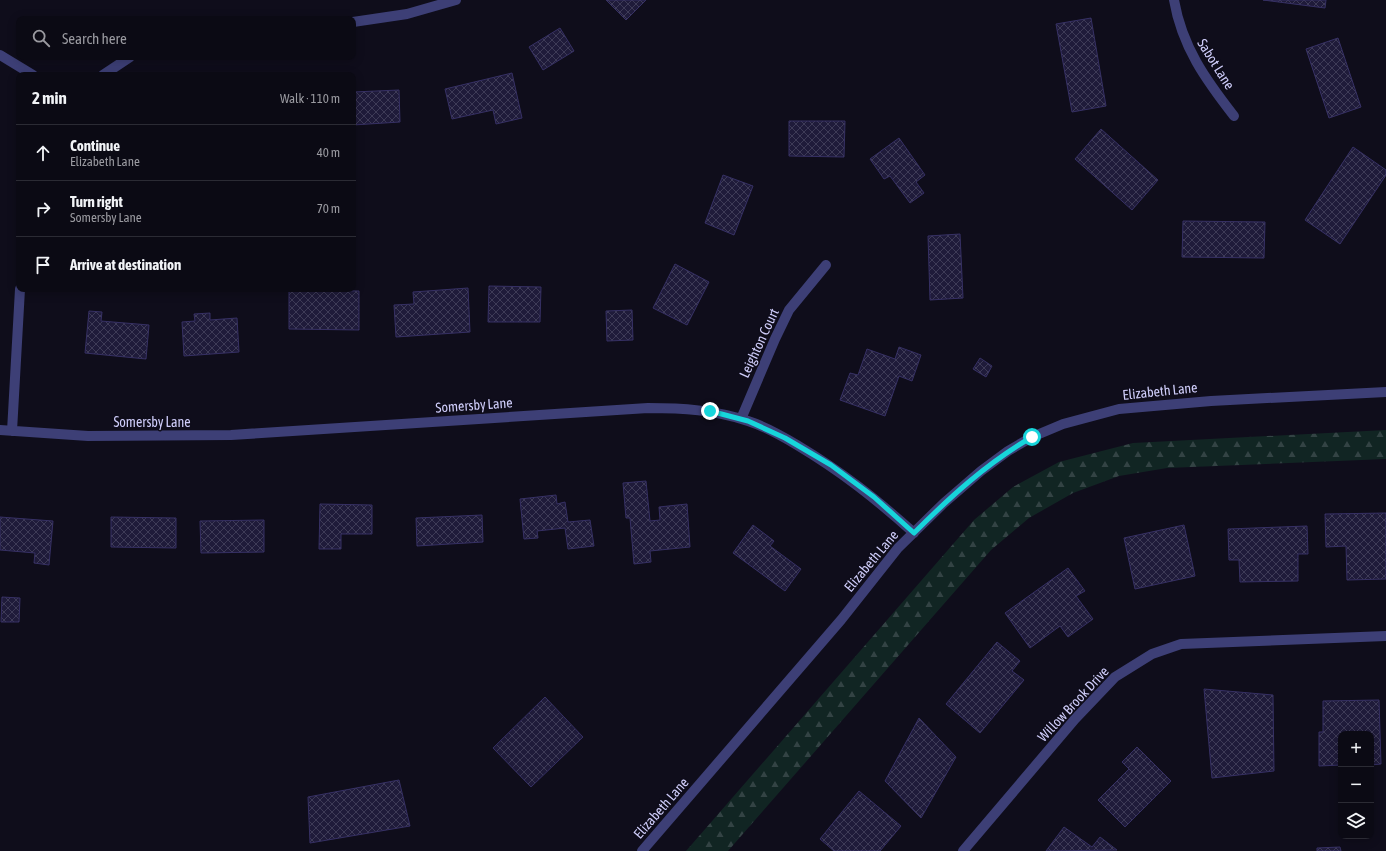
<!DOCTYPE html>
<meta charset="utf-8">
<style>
body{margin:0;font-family:"Asap Condensed",sans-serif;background:#191822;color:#f1f3f6}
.controls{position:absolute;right:12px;bottom:12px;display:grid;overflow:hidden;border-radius:8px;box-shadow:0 2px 10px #0003}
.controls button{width:36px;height:36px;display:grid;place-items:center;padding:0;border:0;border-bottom:1px solid #2b2b34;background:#0b0a14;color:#f1f3f6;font:20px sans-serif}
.stop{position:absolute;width:12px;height:12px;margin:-9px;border:3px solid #17d5db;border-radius:50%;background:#fff}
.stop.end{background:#17d5db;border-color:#fff;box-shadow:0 1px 4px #0008}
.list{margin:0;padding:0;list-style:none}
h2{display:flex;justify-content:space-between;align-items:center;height:52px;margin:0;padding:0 16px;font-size:17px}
h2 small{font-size:13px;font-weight:400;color:#9a9aa0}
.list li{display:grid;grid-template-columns:26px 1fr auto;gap:12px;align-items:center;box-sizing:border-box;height:56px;padding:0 16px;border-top:1px solid #2b2b34}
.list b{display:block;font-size:15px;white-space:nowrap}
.list p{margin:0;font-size:13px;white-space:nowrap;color:#9a9aa0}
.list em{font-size:13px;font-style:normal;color:#9a9aa0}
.icon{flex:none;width:22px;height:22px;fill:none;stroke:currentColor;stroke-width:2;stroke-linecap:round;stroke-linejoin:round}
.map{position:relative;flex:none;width:1386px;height:851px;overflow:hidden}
.search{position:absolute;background:#0b0a14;box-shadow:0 2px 10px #0003;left:16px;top:16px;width:340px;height:44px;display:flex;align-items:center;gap:10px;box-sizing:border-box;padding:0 14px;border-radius:8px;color:#9a9aa0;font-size:15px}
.panel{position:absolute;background:#0b0a14;box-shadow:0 2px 10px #0003;left:16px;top:72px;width:340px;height:220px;border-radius:8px}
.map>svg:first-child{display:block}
.forest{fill:url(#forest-firs)}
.building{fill:url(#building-cross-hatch);stroke:#363064}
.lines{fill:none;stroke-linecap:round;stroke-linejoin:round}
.minor{stroke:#3d3f76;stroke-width:10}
.route{stroke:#17d5db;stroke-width:5}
.labels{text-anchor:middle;stroke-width:3;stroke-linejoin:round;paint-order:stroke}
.street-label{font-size:14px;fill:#cfcdfa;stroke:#0f0d1b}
</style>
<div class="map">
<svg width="1386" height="851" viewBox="0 0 1386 851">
<defs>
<pattern id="forest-firs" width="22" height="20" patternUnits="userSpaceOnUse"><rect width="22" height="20" fill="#112523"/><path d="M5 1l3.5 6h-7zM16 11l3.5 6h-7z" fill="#334344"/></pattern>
<pattern id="building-cross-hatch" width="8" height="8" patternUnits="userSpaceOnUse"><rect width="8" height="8" fill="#1f1b3a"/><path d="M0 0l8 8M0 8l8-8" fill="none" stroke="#3e3b57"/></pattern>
</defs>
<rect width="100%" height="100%" fill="#0f0d1b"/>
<path class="forest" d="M1386 430V459L1167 468 1119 476 1073 493 1029 518 991 550 728 851H686L974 520 1013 487 1059 462 1133 443Z"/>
<path class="building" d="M606 0H646L626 20Z
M1263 0H1326L1325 8Z
M1091 18 1106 106 1072 112 1056 24Z
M560 28 574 51 543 70 529 47Z
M1338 38 1361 107 1329 118 1306 49Z
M512 73 522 118 496 124 493 110 452 119 445 89Z
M399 90 400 122 353 125V92Z
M789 121H845L844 157 789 156Z
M1101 129 1158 180 1132 210 1075 159Z
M899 138 925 175 916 182 924 193 910 203 890 176 884 179 870 159Z
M1353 147 1386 170V175L1340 244 1305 220Z
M723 175 753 186 734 235 705 223Z
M1183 221 1265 222 1264 258 1182 257Z
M960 234 963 298 930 300 928 236Z
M675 264 709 282 687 325 653 308Z
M489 286 541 287 540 322H488Z
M468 288 470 332 396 337 394 305 414 304 413 292Z
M289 290 359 291V330L289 329Z
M632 310 633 340 607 341 606 311Z
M89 311 102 312 101 321 149 325 146 359 85 353Z
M210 313V320L237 318 239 352 184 356 182 322 195 321 194 314Z
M899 347 921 355 912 381 899 376 885 416 840 400 850 373 858 375 867 349 895 359Z
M980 358 992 366 986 377 973 369Z
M646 481 650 521 660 520 659 507 687 504 690 547 650 551 651 562 634 564 630 518H626L623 483Z
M556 495 557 504 565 502 568 522 590 520 594 546 568 549 565 528 537 531 538 538 524 539 520 499Z
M320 504 372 505V534H341V549H319Z
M1386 513V579L1347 580 1346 546 1326 547 1325 514Z
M482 515 483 542 417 546 416 518Z
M0 517 53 521 49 565 34 563 35 553 0 550Z
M111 517 176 518V548L111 547Z
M264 520V552L201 553 200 521Z
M753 525 774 541 770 546 801 569 785 591 733 553Z
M1184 525 1195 576 1135 589 1124 538Z
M1307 526 1308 554H1298V581L1240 582 1239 560H1229L1228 529Z
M1068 568 1085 591 1076 596 1093 619 1068 637 1060 626 1030 648 1005 613Z
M2 597 20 598 19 622H1Z
M997 642 1020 661 1012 671 1024 680 980 733 946 704Z
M1204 689 1273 695 1274 771 1212 778Z
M545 697 583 737 531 787 493 748Z
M1379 700 1381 764 1371 765V734H1341V765L1319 766V732H1323V701Z
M919 718 956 757 921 818 885 781Z
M1137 747 1171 781 1125 827 1098 800 1129 769 1122 762Z
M399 780 410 826 310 843 308 797Z
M859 791 901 826 880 851H834L820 839Z
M1064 827 1092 847 1100 837 1117 850 1046 851Z
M1340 847 1341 851H1317V848Z"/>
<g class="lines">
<path class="minor" d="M1174 0C1182 47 1206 80 1234 116
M353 22 407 14 456 0
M0 55 33 75
M103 75 130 57
M741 419 775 339 789 310 826 265
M0 430 88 436 231 435 648 408C682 408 715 410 748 421 764 426 782 436 797 445 842 472 875 498 914 533
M12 431 20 289
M642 851 841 620 898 548 944 503 981 471 1008 451 1032 437 1063 424 1119 409 1211 401 1386 392
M963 851 1075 719 1115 677 1152 654 1181 644 1386 636"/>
</g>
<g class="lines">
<path class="route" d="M710 411 748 421 785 438 831 465 874 497 914 533C950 497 987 463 1032 437"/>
</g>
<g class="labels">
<g class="street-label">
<text transform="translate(1216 64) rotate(58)" y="5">Sabot Lane</text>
<text transform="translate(759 343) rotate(-65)" y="5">Leighton Court</text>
<text transform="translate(1160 391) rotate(-6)" y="5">Elizabeth Lane</text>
<text transform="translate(474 405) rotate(-4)" y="5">Somersby Lane</text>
<text x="152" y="427">Somersby Lane</text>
<text transform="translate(871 561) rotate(-50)" y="5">Elizabeth Lane</text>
<text transform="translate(1073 704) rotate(-47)" y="5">Willow Brook Drive</text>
<text transform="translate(661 808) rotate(-49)" y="5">Elizabeth Lane</text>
</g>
</g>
</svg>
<div class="controls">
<button>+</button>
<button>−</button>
<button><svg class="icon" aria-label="layers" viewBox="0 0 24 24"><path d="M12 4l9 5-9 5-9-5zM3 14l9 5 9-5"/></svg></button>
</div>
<div class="stop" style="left:1032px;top:437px"></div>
<div class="stop end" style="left:710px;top:411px"></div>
<div class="search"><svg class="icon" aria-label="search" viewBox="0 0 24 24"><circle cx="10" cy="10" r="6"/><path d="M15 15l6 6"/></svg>Search here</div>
<section class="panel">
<h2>2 min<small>Walk · 110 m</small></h2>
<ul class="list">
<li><svg class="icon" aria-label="ahead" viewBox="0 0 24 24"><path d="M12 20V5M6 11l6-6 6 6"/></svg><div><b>Continue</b><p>Elizabeth Lane</p></div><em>40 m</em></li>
<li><svg class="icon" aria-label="right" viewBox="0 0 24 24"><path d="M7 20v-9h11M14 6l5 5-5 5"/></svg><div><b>Turn right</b><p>Somersby Lane</p></div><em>70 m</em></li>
<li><svg class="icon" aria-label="arrive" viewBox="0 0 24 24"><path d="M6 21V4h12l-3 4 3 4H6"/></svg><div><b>Arrive at destination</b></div></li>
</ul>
</section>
</div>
